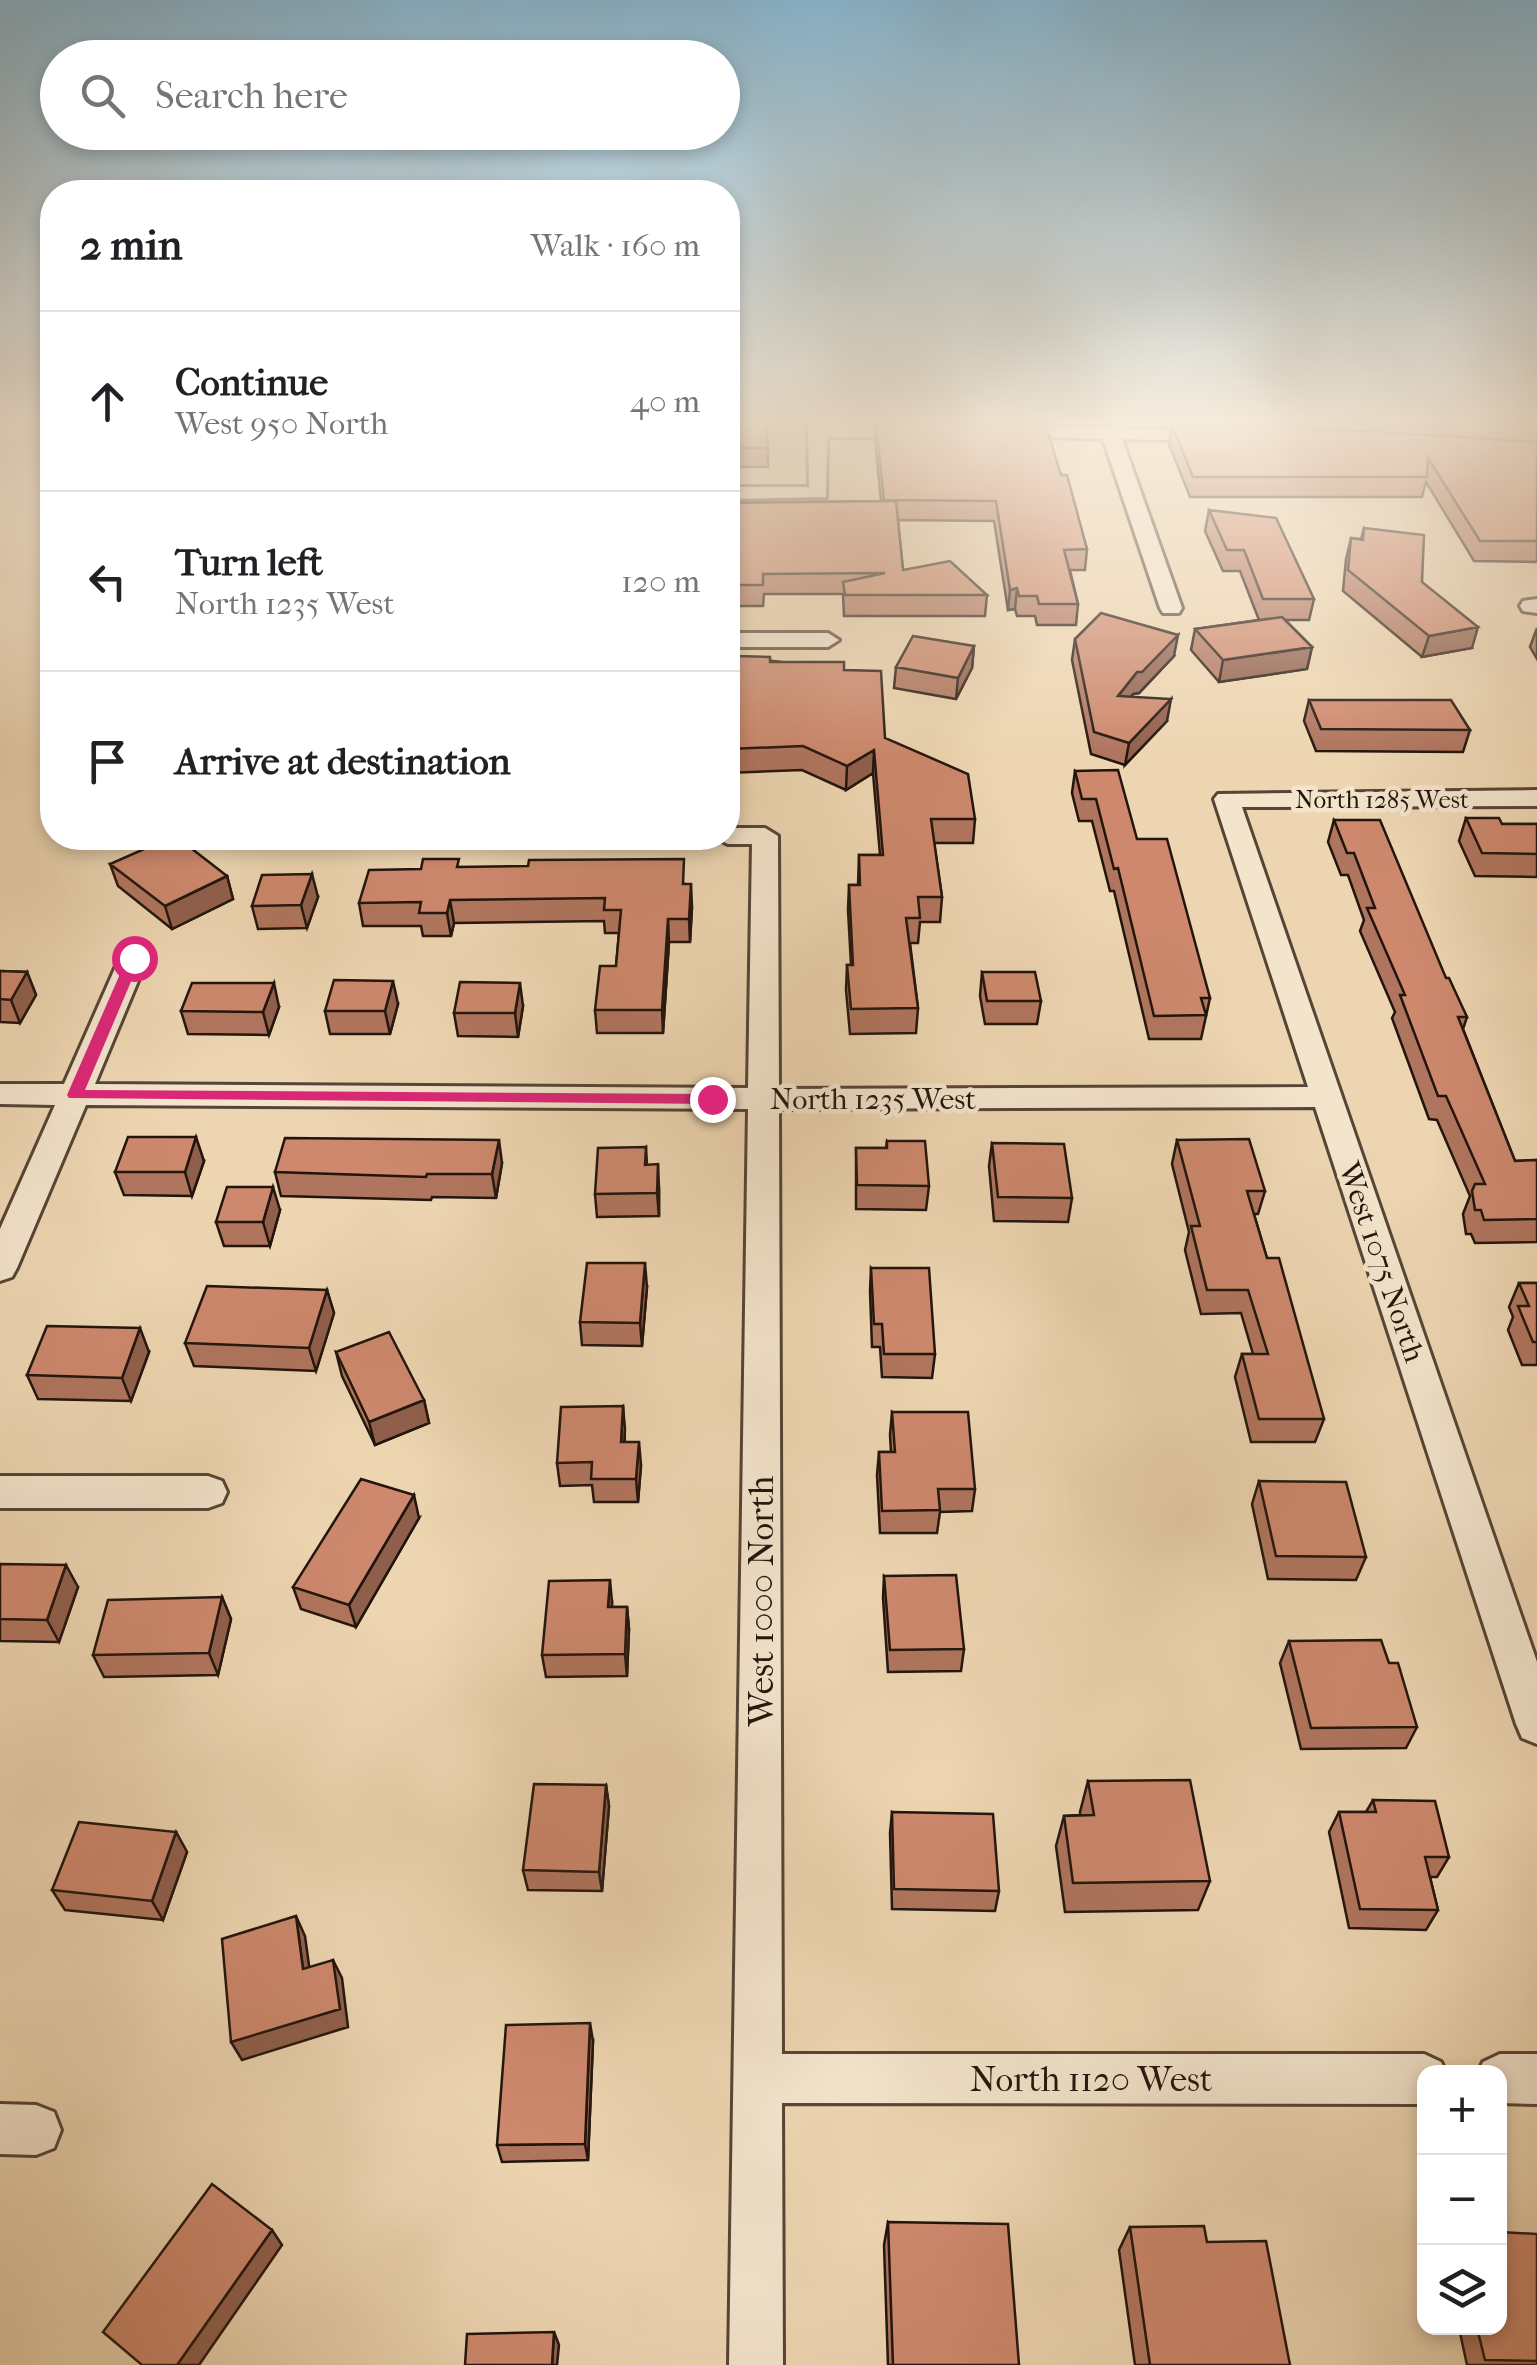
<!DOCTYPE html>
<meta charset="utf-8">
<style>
body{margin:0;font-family:"IM FELL French Canon",serif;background:#f2f2f2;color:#202124}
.controls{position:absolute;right:30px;bottom:30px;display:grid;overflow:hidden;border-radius:20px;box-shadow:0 5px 15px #0003}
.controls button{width:90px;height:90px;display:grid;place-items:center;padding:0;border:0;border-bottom:2px solid #e0e0e0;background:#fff;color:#202124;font:50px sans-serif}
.stop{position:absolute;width:30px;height:30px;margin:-22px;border:8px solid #db2777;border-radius:50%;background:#fff}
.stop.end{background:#db2777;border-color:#fff;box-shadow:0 2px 10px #0008}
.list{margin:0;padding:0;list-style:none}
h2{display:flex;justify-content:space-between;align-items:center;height:130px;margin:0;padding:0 40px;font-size:42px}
h2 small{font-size:32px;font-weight:400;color:#757577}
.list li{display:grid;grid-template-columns:65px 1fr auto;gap:30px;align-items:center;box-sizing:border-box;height:180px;padding:0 40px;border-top:2px solid #e0e0e0}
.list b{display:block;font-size:38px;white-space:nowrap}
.list p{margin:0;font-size:32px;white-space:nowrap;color:#757577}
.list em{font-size:32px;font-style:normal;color:#757577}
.icon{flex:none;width:55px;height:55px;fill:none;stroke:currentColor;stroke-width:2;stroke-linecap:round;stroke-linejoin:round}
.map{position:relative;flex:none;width:1537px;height:2365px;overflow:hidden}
.search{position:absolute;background:#fff;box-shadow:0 5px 15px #0003;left:40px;top:40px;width:700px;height:110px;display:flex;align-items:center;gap:25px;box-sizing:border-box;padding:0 35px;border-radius:55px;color:#757577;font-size:38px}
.panel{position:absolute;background:#fff;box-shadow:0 5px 15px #0003;left:40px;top:180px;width:700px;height:670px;border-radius:40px}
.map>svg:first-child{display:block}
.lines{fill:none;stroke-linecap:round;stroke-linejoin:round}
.minor-casing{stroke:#554536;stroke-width:6}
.minor{fill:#f3e4cc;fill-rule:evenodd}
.wall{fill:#b0755e;stroke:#22150d;stroke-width:2.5}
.shaded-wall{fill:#905f4c;stroke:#22150d;stroke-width:2.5}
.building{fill:#cd886d;stroke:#22150d;stroke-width:2.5}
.route{fill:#db2777}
.labels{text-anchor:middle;stroke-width:9;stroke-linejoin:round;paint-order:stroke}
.far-street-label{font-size:25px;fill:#22150d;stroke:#f3e4cc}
.street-label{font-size:30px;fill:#22150d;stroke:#f3e4cc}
.near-street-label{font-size:35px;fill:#22150d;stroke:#f3e4cc}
</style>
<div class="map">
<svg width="1537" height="2365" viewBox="0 0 1537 2365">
<rect width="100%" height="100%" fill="#edd5b1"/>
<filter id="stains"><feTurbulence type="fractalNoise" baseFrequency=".002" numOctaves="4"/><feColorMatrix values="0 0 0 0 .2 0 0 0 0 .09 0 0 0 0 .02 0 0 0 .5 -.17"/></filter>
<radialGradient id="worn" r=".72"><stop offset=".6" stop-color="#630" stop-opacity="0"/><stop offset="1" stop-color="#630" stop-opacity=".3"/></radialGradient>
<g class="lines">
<g class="minor-casing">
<path id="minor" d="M808 423 918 425 927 431 918 437H827L826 497 728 499V487H809Z
M1002 425 1220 431 1222 435 1213 441 1122 439 1182 608 1179 613H1163L1160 608 1103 439 995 435 993 431Z
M1537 599V613L1523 611 1520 606 1523 601Z
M728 633H828L839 640 828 647H728Z
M1537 790V806L1242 807 1537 1662V1744L1522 1738 1516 1724 1315 1107 779 1109 782 2054H1424L1441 2062 1446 2072H1424V2104L782 2103 783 2365H729L748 1109 86 1105 17 1268 12 1277 0 1281V1229L55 1105 0 1104V1084H64L120 957 124 951H144L148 957 95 1084 748 1088 752 844H728L716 838H728V828H765L778 836 779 1089 1308 1087 1214 799 1218 794Z
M0 1476H208L222 1481 227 1492 222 1503 208 1508H0Z
M1500 2054H1537V2104L1500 2103V2072H1478L1483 2062Z
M0 2104 36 2105 54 2112 61 2130 54 2148 36 2155 0 2154Z"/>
</g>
<use href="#minor" class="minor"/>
</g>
<path class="wall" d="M728 423 768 448V467H728Z
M876 423 1061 475 1087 549 1085 570H1070L1078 604 1076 625H1037L1035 616H1017L1015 609 1008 610 994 521 898 520 903 570 987 595 985 616H844L843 594H764L763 606H735V600L728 601V503L881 501 875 441Z
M1537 423V562L1474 561 1426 482 1422 497H1190L1169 444 1172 425 1230 427 1161 424Z
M1209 510 1314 599 1309 620H1285L1312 647 1307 669 1219 682 1191 650 1195 629 1259 620 1240 571H1223L1205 531Z
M1364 528 1422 582 1472 648 1422 657 1343 591 1346 559 1351 538 1361 539Z
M1537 628V659L1530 647Z
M1075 639 1174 656 1139 693 1133 694 1131 697 1167 721 1125 765 1091 754 1072 660Z
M974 646 972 668 956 699 894 688 896 667Z
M728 650 735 656 844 670 885 738 975 819 973 843H934L942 897 940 922H920L918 943H910L918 1008 916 1033 850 1034 846 990 847 965H851L848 910 849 885H858L859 855H880L873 773 846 790 802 770 728 773Z
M1309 700 1470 730 1463 752 1316 751 1304 721Z
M1075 771 1137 839 1210 998 1201 1039H1149L1114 891H1110L1092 821H1079L1072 793Z
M1466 818 1502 824H1537V877L1475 876 1459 841Z
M1334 820 1446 978 1467 1017 1463 1029 1515 1161 1537 1160V1242L1475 1243 1471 1234H1466L1463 1214 1470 1196 1437 1120 1429 1119 1392 1018 1395 1012 1360 931 1364 920 1348 875H1341L1328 842Z
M110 864 227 876 233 899 172 929 118 886Z
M460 867 685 884 692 907 690 942H669L663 1033H597L595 1010 616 966 619 933H605L604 921 454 923 451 936H423L421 926H363L359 903 421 869Z
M318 897 307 928 258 929 252 906Z
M0 971 27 972 36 995 20 1023 0 1022Z
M982 972 1041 1001 1037 1024H985L980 996Z
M398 1004 390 1034H330L325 1011Z
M523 1006 518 1037 458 1036 454 1013Z
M279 1007 269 1035 188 1034 181 1011Z
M1177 1140 1265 1191 1258 1214H1254L1267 1258 1324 1419 1315 1442H1251L1235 1377 1242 1354H1253L1241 1313 1201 1314 1185 1250 1189 1232 1172 1164Z
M887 1141 929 1186 926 1210 856 1209V1148H886Z
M992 1143 1072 1198 1068 1222 994 1221 989 1166Z
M646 1147 647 1165 659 1188V1216L597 1217 595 1194Z
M204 1161 192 1196 124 1195 115 1172Z
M502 1163 496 1198 432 1197 431 1200 281 1196 275 1172Z
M280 1210 270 1246H224L216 1222Z
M871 1268 935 1354 932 1378 882 1377 880 1347H872L870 1291Z
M1519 1283H1537V1365H1522L1508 1330 1513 1317 1509 1307Z
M647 1287 642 1346 582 1345 580 1322Z
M327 1290 334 1313 316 1371 194 1366 185 1343Z
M149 1352 131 1401 38 1399 27 1375Z
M336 1352 424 1400 429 1423 375 1445 342 1376Z
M623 1406 625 1442 641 1465 638 1502H594L592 1485 560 1486 557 1463Z
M892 1412 975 1489 972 1511 940 1512 937 1533H880L877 1475 879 1452H891L890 1435Z
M1259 1481 1366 1557 1356 1580 1268 1579 1252 1504Z
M419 1518 356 1627 301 1609 293 1587Z
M0 1564 78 1587 59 1642 0 1641Z
M884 1576 964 1649 961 1671 888 1672 883 1598Z
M222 1597 231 1619 218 1675 104 1677 93 1655Z
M612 1602V1607H627L629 1629 627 1676 546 1677 542 1655Z
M1289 1641 1389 1663 1417 1727 1406 1748 1301 1749 1280 1663Z
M1088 1781 1210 1881 1198 1910 1065 1912 1056 1846 1064 1816 1080 1815V1812Z
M606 1785 609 1806 602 1891 528 1890 523 1870Z
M1373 1800 1449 1857 1437 1877H1430L1438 1910 1426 1930 1349 1928 1329 1832 1339 1812H1366Z
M892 1812 999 1891 995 1911 892 1909 890 1833Z
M176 1832 187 1852 163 1920 65 1910 52 1890Z
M593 2041 588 2160 502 2162 497 2145Z
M888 2222 1019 2365H888L884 2245Z
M1130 2227 1207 2242 1290 2365H1135L1119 2250Z
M1537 2234V2365H1467L1459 2328H1500Z"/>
<path class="shaded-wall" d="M1017 588 1015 609 1008 610 1010 590Z
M1478 627 1472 648 1422 657 1429 636Z
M1178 635 1174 656 1139 693 1133 694 1115 718 1118 696 1137 672Z
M974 646 972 668 956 699 958 678Z
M1312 647 1307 669 1219 682 1223 660Z
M1171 699 1167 721 1125 765 1129 743Z
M874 750 873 773 846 790 847 766Z
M312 874 318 897 307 928 301 905Z
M227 876 233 899 172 929 165 906Z
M691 884 692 907 690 942 689 919Z
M450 900 454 923 451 936 447 913Z
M668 919 669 942 663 1033 662 1010Z
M27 972 36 995 20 1023 11 1000Z
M393 981 398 1004 390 1034 385 1011Z
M274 983 279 1007 269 1035 263 1012Z
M520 983 523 1006 518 1037 515 1013Z
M196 1137 204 1161 192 1196 185 1172Z
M499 1140 502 1163 496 1198 492 1174Z
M658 1164 659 1188V1216L657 1193Z
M273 1187 280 1210 270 1246 263 1222Z
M645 1263 647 1287 642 1346 640 1323Z
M327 1290 334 1313 316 1371 309 1348Z
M140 1328 149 1352 131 1401 122 1378Z
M424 1400 429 1423 375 1445 369 1422Z
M623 1406 625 1429 623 1465 621 1442Z
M639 1442 641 1465 638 1502 636 1479Z
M414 1495 419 1518 356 1627 349 1605Z
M66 1565 78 1587 59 1642 47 1620Z
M610 1580 612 1602 611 1629 608 1607Z
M222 1597 231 1619 218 1675 209 1653Z
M627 1607 629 1629 627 1676 625 1654Z
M606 1785 609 1806 602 1891 599 1872Z
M176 1832 187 1852 163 1920 152 1901Z
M296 1916 305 1936 312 1987 303 1969Z
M333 1960 342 1978 348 2027 242 2060 231 2042Z
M590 2023 593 2041 588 2160 585 2144Z
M272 2230 282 2245 199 2365H177Z
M554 2332 559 2345 557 2365H552Z"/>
<path class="building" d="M728 423H766L768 448H728Z
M876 423H1045L1061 475H1067L1087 549 1064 550 1078 604H1039L1037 596H1019L1017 588 1010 590 996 501 884 500Z
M1172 425 1361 431 1537 442V541H1480L1428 458 1427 477H1193Z
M896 501 903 570 950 561 987 595H845L843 582 885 573 763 574V585H735V580H728V503Z
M1209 510 1276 518 1314 599H1263L1244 550H1227Z
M1364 528 1424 535 1422 582 1478 627 1429 636 1348 570 1351 538 1363 540Z
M1101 613 1178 635 1142 672H1137L1118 696 1171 699 1129 743 1094 732 1075 639Z
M1282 617 1312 647 1223 660 1195 629Z
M913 636 974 646 958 678 896 667Z
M728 650H735V656L770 657V662H844V670L881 671 885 738 968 774 975 819H931L942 897H918L920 918H906L918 1008 851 1009 847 965H853L849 885H860L859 855H883L874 750 847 766 803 746 728 749Z
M1309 700H1451L1470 730 1321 729Z
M1118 770 1137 839H1167L1210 998H1201L1206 1015 1154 1016 1118 868 1114 869 1096 799H1082L1075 771Z
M1466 818H1499L1502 824H1537V854L1482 853Z
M1334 820H1380L1446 978H1449L1467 1017H1458L1515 1161 1537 1160V1219L1484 1220 1481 1210H1475L1472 1191 1475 1184H1485L1446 1096H1438L1400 995H1405L1367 908H1375L1354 853H1347Z
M169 838H178L227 876 165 906 110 864Z
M423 859H459L457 867 528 866 529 860 684 859 683 884H691L689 919H668L662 1010H595L600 966H616L621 910H604L605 898 450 900 447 913H419L421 902 359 903 369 870 421 869Z
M312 874 301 905 252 906 262 875Z
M0 971 27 972 11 1000 0 999Z
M982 972H1035L1041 1001H987Z
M334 980 393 981 385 1011H325Z
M460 982 520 983 515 1013H454Z
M192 983H274L263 1012 181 1011Z
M128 1137H196L185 1172H115Z
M285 1138 499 1140 492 1174H427L426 1177 275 1172Z
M1249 1139 1265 1191H1247L1267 1258H1279L1324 1419H1259L1242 1354H1268L1248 1290H1207L1191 1226H1200L1177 1140Z
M887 1141H925L929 1186 857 1185 856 1148H887Z
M992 1143 1064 1144 1072 1198 998 1197Z
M646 1147 645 1165 658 1164 657 1193 595 1194 598 1148Z
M227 1187H273L263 1222H216Z
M587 1263H645L640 1323 580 1322Z
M871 1268H929L935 1354H884L882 1324H874Z
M1519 1283H1537V1342H1533L1518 1306H1529Z
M207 1286 327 1290 309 1348 185 1343Z
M47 1326 140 1328 122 1378 27 1375Z
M389 1332 424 1400 369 1422 336 1352Z
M623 1406 621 1442H639L636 1479H591L592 1462 557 1463 561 1407Z
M892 1412H968L975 1489H938L940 1510 882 1511 879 1452H895Z
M361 1479 414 1495 349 1605 293 1587Z
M1259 1481 1346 1482 1366 1557 1276 1556Z
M0 1564 66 1565 47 1620 0 1619Z
M956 1575 964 1649 890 1650 884 1576Z
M610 1580 608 1607H627L625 1654 542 1655 549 1581Z
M222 1597 209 1653 93 1655 108 1600Z
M1381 1640 1389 1663H1398L1417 1727 1311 1728 1289 1641Z
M1190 1780 1210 1881 1073 1883 1064 1816 1094 1815 1088 1781Z
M534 1784 606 1785 599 1872 523 1870Z
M1373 1800 1435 1801 1449 1857H1425L1438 1910 1360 1909 1339 1812H1376Z
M892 1812 993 1814 999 1891 894 1889Z
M79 1822 176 1832 152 1901 52 1890Z
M296 1916 303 1969 333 1960 340 2009 231 2042 222 1939Z
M590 2023 585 2144 497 2145 506 2025Z
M212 2184 272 2230 177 2365H142L103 2332Z
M888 2222 1008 2224 1019 2365H893Z
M1204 2226 1207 2242 1266 2241 1290 2365H1150L1130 2227Z
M1500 2232 1537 2234V2361L1485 2360 1477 2328H1500Z
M554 2332 552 2365H465L467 2334Z"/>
<linearGradient id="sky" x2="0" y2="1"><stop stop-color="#88b6d0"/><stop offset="0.56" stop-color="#f7ecdc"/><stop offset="1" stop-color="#f7ecdc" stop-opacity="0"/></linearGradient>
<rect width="1537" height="754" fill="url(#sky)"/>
<path class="route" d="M134 953 141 958 85 1090 712 1094 719 1099 712 1104 69 1098 67 1095 127 958Z"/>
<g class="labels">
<g class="far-street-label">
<text x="1382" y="808">North 1285 West</text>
</g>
<g class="street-label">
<text x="873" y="1109">North 1235 West</text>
<text transform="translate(1382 1262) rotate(71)" y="10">West 1075 North</text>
</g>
<g class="near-street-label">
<text transform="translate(761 1601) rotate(-90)" y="12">West 1000 North</text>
<text x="1091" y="2091">North 1120 West</text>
</g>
</g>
<rect width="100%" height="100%" filter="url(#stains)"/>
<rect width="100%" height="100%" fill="url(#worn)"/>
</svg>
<div class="controls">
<button>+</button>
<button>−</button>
<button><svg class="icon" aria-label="layers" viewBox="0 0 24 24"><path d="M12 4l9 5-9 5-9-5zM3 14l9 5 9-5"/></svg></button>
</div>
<div class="stop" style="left:134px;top:958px"></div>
<div class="stop end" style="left:712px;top:1099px"></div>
<div class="search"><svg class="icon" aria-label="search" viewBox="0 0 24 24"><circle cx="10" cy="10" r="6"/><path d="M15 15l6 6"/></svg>Search here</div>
<section class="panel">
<h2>2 min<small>Walk · 160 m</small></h2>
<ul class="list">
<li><svg class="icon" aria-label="ahead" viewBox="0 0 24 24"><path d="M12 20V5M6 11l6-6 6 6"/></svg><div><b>Continue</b><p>West 950 North</p></div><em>40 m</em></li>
<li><svg class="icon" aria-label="left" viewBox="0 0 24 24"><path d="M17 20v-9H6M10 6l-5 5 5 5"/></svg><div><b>Turn left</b><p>North 1235 West</p></div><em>120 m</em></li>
<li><svg class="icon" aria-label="arrive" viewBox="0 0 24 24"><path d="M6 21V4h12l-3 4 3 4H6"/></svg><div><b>Arrive at destination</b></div></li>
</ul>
</section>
</div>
